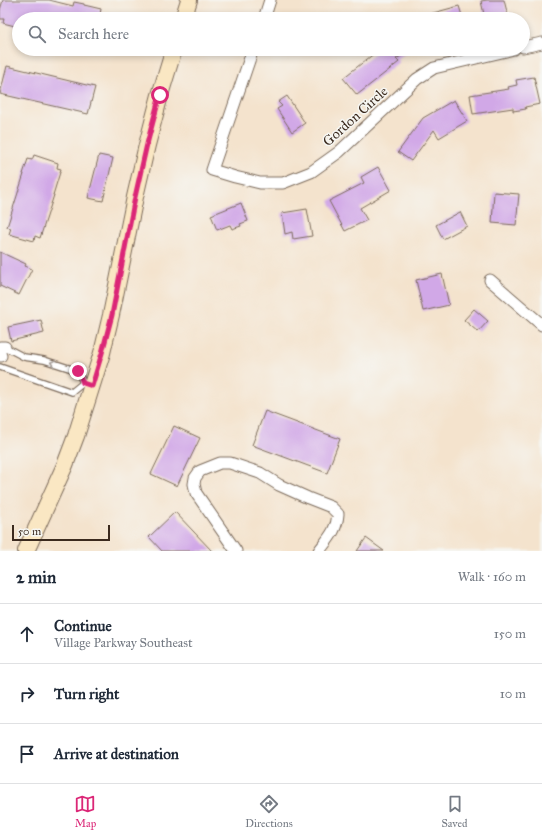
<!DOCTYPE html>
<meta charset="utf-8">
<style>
body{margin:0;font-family:"IM FELL Great Primer",serif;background:#f6f6f7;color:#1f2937}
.scale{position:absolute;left:12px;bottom:10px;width:98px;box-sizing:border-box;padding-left:4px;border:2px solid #3b2a1e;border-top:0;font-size:11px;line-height:14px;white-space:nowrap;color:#3b2a1e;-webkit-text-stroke:3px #f6f6f2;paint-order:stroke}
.stop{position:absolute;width:12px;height:12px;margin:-9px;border:3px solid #db2777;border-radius:50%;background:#fff}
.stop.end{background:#db2777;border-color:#fff;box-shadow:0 1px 4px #0008}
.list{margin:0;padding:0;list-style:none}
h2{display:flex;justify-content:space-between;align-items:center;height:52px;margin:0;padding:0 16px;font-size:17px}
h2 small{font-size:13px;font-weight:400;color:#747a83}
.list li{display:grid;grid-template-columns:26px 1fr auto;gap:12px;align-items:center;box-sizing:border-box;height:60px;padding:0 16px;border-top:1px solid #e0e1e3}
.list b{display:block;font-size:15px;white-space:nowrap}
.list p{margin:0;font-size:13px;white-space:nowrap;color:#747a83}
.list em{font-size:13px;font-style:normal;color:#747a83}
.icon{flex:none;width:22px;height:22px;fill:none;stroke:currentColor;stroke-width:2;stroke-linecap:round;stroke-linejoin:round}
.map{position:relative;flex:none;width:542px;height:551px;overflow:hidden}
.search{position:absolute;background:#fff;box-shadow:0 2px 6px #0003;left:12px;right:12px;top:12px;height:44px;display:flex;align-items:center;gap:10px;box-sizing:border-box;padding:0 14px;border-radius:22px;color:#747a83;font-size:15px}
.sheet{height:232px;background:#fff}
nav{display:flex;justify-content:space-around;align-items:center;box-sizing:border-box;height:56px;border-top:1px solid #e0e1e3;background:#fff;font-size:11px;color:#747a83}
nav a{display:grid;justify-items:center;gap:2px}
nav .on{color:#db2777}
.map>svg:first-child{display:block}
.building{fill:#d1a8e7}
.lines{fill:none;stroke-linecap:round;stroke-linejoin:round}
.lane-casing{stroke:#7c6b5b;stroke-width:8}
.street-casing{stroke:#7c6b5b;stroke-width:13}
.secondary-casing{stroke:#7c6b5b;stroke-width:18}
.lane{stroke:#fff;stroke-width:5.5}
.street{stroke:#fff;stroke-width:11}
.secondary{stroke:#fae7c3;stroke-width:16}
.oneway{stroke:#a79f9a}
.route{stroke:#db2777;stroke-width:5}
.labels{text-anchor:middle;stroke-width:3;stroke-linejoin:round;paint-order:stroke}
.street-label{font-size:14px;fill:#3b2a1e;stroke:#f6f6f2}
</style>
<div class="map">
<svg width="542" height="551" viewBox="0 0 542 551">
<rect width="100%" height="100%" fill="#f6f6f2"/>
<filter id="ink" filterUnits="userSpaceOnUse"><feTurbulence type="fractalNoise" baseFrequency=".025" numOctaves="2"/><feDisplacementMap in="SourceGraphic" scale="8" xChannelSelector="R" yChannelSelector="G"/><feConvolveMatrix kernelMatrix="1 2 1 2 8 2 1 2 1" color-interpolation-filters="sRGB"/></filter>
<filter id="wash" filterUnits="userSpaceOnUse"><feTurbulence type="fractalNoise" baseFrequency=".012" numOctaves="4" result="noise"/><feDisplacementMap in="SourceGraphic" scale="16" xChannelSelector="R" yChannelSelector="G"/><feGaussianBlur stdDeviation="0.9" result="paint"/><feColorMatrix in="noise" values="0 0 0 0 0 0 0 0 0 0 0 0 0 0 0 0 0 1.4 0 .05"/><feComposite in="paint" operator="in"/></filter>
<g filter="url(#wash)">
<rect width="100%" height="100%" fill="#f4e3cd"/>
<g id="blocks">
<path class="building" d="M3 0H49L73 6 74 2 84 4V5L101 9 99 19H19V27L3 23 4 19H0V10Z
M487 0H504L508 16 494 19H485L481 1Z
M459 6 463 19H422V16Z
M380 49H413L396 59 399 62 357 95 343 78Z
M7 66 95 87 88 114 0 94Z
M534 77 540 104 525 107 526 109 513 111V108L473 114 470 95 509 89 508 87 517 85 516 80Z
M287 96 305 123 292 132 277 109 282 106 278 102Z
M454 100 467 121 439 138 434 130 411 161 398 152 423 118Z
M34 155 58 163 57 168 61 169 53 195H54L40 238 35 236 34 241 9 234 11 228 7 227 24 174H23L28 159 32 160Z
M99 155 113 158 103 201 88 198Z
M378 167 391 190 360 208 367 220 345 231 329 201 364 183 361 177Z
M494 192 519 194 516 225 492 223Z
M241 203 248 221 240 224 241 226 232 229 230 225 217 230 211 215Z
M307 209 312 236 293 239 292 232 285 234 282 213Z
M460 212 467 226 443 239 436 225Z
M0 252 26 264 25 266 32 269 19 295 0 286Z
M442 274 449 305 423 311 416 280Z
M474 309 488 321 478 332 464 320Z
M41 320 44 333 11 341 8 327Z
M265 411 340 439 327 473 252 445Z
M174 426 200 438 177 486 151 474Z
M175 512 212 551H162L149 537Z
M366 538 384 551H357Z"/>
</g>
</g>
<g filter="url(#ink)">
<use href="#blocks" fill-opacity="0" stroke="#7c6b5b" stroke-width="1"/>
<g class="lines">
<g class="lane-casing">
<path id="lane" d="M5 347 24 357 44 360 78 371 83 383 90 385
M0 367 72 392 83 383"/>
</g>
<g class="street-casing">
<path id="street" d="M264 19 270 0
M523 47 542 43
M253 49 212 170 235 177 260 183H283L311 172 339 152 417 79 434 68 514 49
M490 280 542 325
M0 347H5
M0 355 1 356
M236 551 196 493 194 484 195 478 200 471 220 463H230L260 473 279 485 308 498 331 507 338 514C337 530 328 539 319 551"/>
</g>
<g class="secondary-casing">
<path id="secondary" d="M183 19 189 0
M26 551 65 465 76 436 102 353 111 315 135 197 147 145 160 95 174 49"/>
</g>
<use href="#lane" class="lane"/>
<use href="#street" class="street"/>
<use href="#secondary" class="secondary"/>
</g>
<defs><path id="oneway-chevron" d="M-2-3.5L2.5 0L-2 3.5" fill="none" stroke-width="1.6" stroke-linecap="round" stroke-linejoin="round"/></defs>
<use class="oneway" href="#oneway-chevron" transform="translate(53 363) rotate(-163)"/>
</g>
<g class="lines" filter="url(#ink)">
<path class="route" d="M78 371 83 383 92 386 102 353 112 315 135 197 147 144 160 95"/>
</g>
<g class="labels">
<g class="street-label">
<text transform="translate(355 116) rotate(-42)" y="5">Gordon Circle</text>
</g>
</g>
</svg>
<div class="scale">50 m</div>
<div class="stop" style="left:160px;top:95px"></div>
<div class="stop end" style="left:78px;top:371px"></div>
<div class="search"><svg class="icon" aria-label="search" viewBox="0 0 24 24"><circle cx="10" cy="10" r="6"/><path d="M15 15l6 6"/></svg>Search here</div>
</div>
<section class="sheet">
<h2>2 min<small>Walk · 160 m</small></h2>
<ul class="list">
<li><svg class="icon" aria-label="ahead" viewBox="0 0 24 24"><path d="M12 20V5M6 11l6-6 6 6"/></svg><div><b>Continue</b><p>Village Parkway Southeast</p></div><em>150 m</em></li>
<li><svg class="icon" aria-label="right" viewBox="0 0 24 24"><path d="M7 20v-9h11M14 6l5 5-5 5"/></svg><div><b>Turn right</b></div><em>10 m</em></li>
<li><svg class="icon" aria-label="arrive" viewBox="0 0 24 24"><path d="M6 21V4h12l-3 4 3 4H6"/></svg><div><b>Arrive at destination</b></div></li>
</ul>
</section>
<nav>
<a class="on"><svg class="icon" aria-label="map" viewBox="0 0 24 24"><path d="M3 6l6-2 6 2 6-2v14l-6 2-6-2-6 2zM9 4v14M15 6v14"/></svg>Map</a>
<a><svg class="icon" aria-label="directions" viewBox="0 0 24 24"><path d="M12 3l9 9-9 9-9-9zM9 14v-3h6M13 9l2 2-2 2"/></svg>Directions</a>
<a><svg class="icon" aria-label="saved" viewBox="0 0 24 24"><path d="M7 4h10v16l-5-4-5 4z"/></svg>Saved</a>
</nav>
